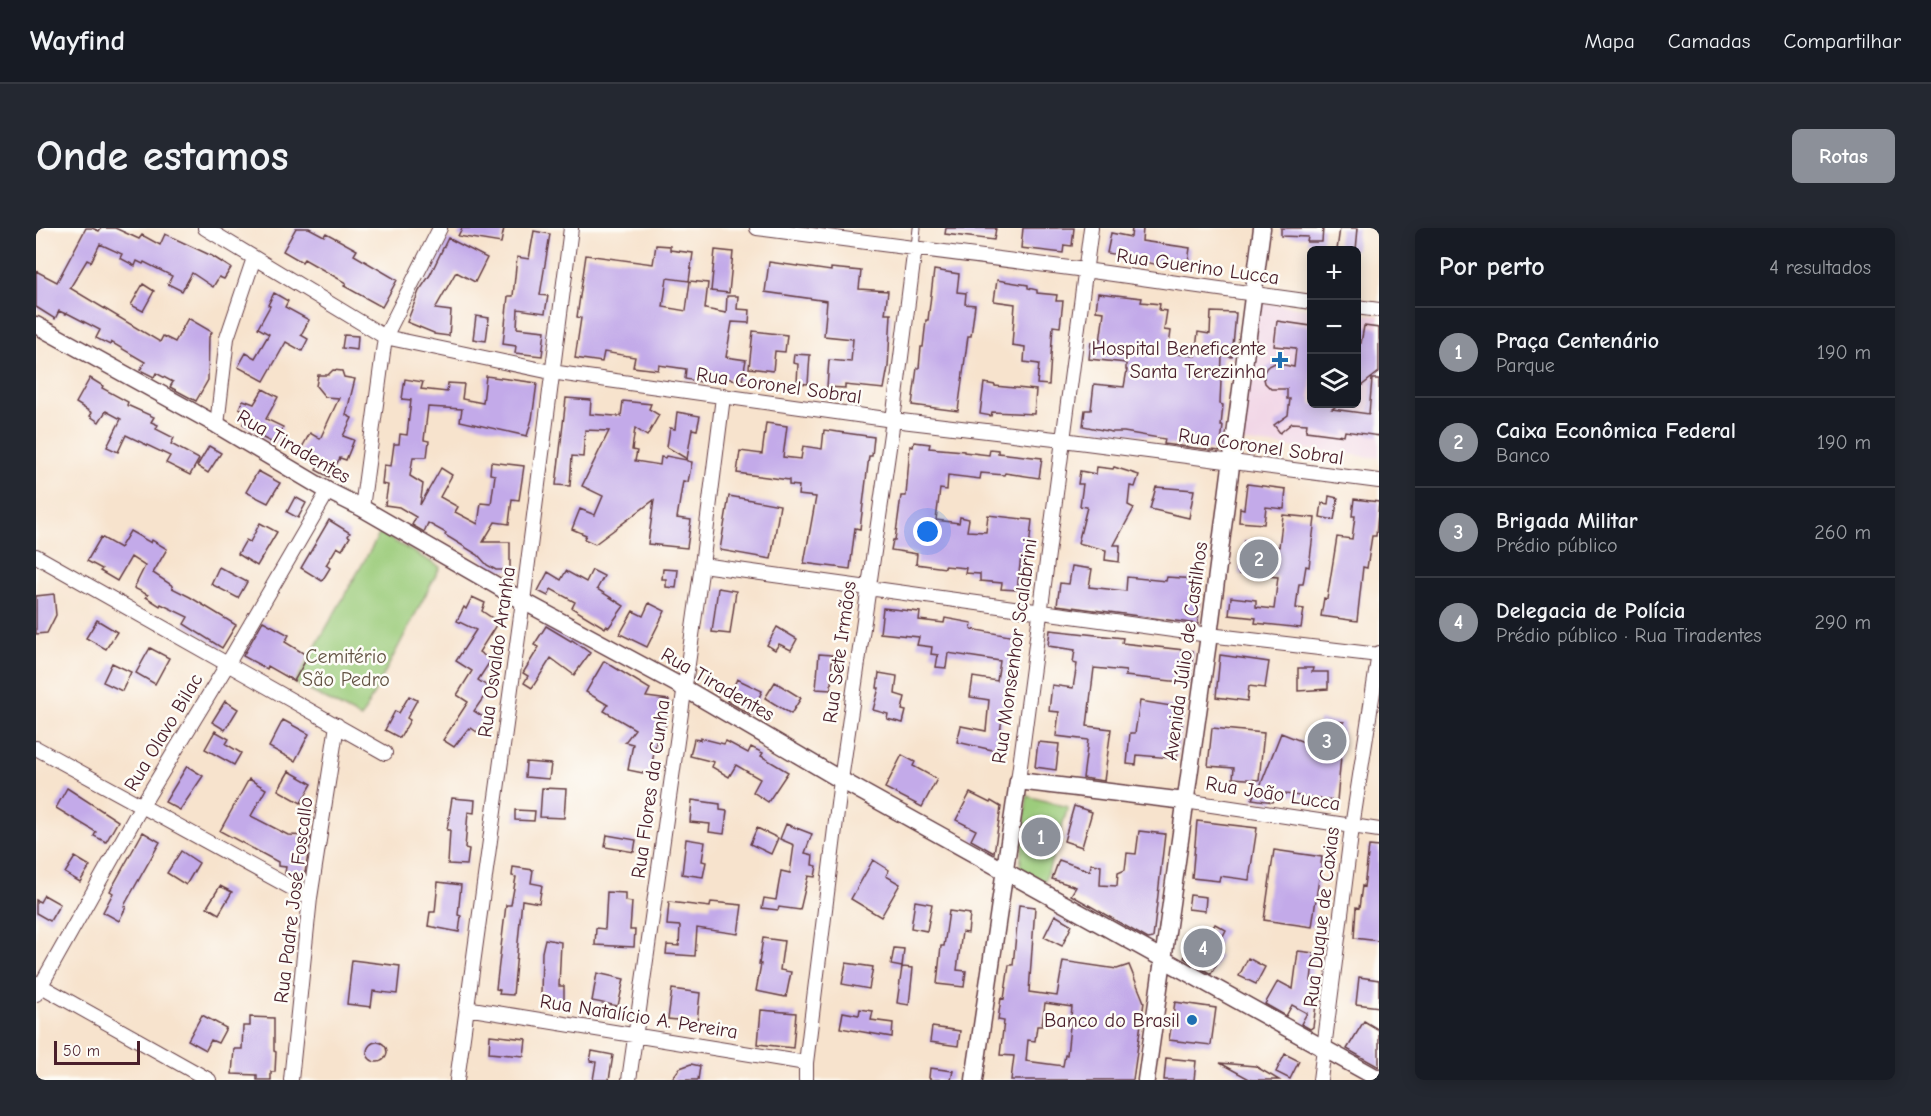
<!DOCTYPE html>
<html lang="pt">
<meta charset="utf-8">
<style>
body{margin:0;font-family:"Comic Neue",sans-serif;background:#242831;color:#f1f3f6}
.controls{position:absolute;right:18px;top:18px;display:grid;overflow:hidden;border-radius:9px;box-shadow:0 3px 15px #0003}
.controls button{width:54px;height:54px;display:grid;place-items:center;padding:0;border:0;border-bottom:2px solid #363941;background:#171b24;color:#f1f3f6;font:30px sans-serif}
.scale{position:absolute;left:18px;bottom:15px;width:86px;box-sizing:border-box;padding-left:6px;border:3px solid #4a1f2b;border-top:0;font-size:16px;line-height:21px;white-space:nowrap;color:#4a1f2b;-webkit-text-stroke:4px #fdfcf7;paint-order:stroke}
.you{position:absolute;left:892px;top:304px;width:21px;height:21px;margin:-15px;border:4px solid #fff;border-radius:50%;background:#1a73e8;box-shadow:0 0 0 9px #1a73e833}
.badge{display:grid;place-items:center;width:39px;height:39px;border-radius:50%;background:#8c9099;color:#fff;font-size:20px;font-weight:700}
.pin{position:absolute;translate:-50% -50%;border:3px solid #fff;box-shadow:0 2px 6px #0006}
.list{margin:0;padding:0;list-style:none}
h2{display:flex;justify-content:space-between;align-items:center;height:78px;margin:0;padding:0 24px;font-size:26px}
h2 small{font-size:20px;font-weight:400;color:#9ea1a6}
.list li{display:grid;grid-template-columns:39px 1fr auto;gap:18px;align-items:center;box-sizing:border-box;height:90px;padding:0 24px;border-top:2px solid #363941}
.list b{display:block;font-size:22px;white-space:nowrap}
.list p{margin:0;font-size:20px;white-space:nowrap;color:#9ea1a6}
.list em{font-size:20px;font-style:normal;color:#9ea1a6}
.icon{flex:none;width:33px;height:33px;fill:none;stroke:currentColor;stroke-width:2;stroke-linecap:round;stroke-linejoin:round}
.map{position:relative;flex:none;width:1343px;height:852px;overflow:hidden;border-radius:9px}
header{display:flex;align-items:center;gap:36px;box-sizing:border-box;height:84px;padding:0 30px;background:#171b24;border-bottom:2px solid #363941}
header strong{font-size:28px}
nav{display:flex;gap:33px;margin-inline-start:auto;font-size:21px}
.intro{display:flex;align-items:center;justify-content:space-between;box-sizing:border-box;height:144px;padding:0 36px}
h1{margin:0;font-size:42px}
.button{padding:15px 27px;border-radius:9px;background:#8c9099;color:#fff;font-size:21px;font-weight:700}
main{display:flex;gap:36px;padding:0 36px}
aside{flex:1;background:#171b24;border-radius:9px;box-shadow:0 3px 15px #0003}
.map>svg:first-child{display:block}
.built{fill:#f0d0e4}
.green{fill:#9ccc7b;stroke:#737653;stroke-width:1.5}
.building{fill:#c3aae9;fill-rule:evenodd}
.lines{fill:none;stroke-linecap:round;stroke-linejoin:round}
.service-casing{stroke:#643c43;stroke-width:9}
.minor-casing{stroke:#643c43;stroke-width:16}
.tertiary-casing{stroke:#643c43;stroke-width:19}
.service{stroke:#fff;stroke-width:7}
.minor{stroke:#fff;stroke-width:14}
.tertiary{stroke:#fff;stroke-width:16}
.poi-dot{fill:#1f6fb2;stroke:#fdfcf7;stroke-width:2}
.labels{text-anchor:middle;stroke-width:5;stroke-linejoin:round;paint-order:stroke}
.street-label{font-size:20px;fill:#4a1f2b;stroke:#fdfcf7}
.poi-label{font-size:20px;fill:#4a1f2b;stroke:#fdfcf7;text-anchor:end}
.park-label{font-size:20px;fill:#635343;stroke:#fdfcf7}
</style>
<header>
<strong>Wayfind</strong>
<nav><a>Mapa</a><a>Camadas</a><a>Compartilhar</a></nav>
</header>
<div class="intro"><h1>Onde estamos</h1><a class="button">Rotas</a></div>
<main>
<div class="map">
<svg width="1343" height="852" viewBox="0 0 1343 852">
<rect width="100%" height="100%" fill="#fdfcf7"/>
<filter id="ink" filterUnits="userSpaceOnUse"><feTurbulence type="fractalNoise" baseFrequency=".0167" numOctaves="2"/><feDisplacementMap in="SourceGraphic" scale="12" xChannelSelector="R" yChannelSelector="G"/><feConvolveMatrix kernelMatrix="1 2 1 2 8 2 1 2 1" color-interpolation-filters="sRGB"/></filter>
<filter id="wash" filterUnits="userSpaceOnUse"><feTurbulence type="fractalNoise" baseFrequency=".008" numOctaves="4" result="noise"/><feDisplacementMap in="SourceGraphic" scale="24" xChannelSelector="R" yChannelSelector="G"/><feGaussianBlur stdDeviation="1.35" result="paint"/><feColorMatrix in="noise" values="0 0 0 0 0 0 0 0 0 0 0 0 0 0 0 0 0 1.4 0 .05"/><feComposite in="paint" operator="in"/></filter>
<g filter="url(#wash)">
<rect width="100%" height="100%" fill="#f7e3cd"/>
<path class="built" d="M1220 74 1275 81 1276 176H1320L1321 86 1343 88V230L1203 213Z"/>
<path class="green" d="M344 305 404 339 325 490 259 455Z
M991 568 1032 579 1009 654 984 640Z"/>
<g id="blocks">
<path class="building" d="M50 0H56L63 3 65 0H79L103 11 106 7 124 17 129 6 176 28 195 40 188 51 183 49 177 59 156 45 146 63 132 56 136 48 108 34 107 36 101 33 99 38 84 30 86 26 64 16 55 34 51 32 34 60 124 114 127 108 139 114 152 90 176 104 173 109 172 152 160 173 134 159 137 154 120 145 118 149 104 142 109 134 75 114 74 117 60 110 64 102 31 85 30 86 23 83 19 91 0 79V43L21 54Z
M260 0H273L288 8 290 5 321 22 318 27 361 52 346 79 308 58 310 55 268 31 266 34 247 23Z
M426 0H468L465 15 422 8Z
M910 0H960L958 12 909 6Z
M987 0H1038L1036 18 1028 17 1027 25 985 20Z
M1096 0H1107L1106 13 1154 20 1151 41 1106 34 1107 31 1071 25 1075 5 1095 9Z
M1245 0H1287L1286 14H1271L1272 9 1245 8Z
M1304 0H1322L1320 22H1301Z
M498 3 514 6 504 67 512 68 509 85 482 81 481 100 509 103 506 128 479 125 480 118 467 116 472 68H477L481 29 493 31Z
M412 10 451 30 439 54 420 44 399 81 415 83 413 108 398 106V105L371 94 383 63 394 47Z
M620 17 634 18V22L657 25 653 53 631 50 627 79 650 83 654 53 672 55 669 81 690 85 691 68H702L701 81 714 82 713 95 696 94 690 129 710 132 706 153 667 146 666 154 649 151 650 141 623 137 622 142 597 139 599 129 568 124 566 134 539 130 545 90 541 89 550 27 617 36Z
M679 22 697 24 693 65 675 63Z
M733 34 795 43V40L825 43 823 61 852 63 849 86H855L852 139 848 161 809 157V160L791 159 793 132 815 134 817 111 788 108 791 73 729 64Z
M898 42 923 46 921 64 930 65 929 76 939 77 935 108H932L922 183 876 177 881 140H883L885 119H887L890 92H892Z
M961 52 992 57V60L1001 62V65L1021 67 1020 73H1027L1024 99 1017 98 1013 157 1001 156 1003 136 988 134 989 119 976 117 979 76 958 73Z
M107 56 118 63 107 83 95 77Z
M238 65 252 73 249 79 273 92 265 107 272 111 266 123 250 114 228 153 202 139 210 125 219 130 233 106 222 100 234 78 232 77Z
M1062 65 1106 70 1105 74 1124 76 1123 82 1131 83 1128 102 1135 103 1132 125 1159 128 1162 104 1174 106 1175 84 1200 85 1196 129 1186 128 1184 176 1187 177 1185 198H1187L1184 223 1128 216 1129 211 1088 204H1076L1047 198 1049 182H1055L1058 156 1088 159 1091 142H1090V135L1053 131 1055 114H1064L1068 84 1060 83Z
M440 88 453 90 450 113 437 111Z
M1241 93 1275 98V152L1273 169H1275V176H1303L1296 181 1333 186 1336 151H1343V208L1309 203 1308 208 1270 203 1271 196 1256 195 1244 205 1238 197 1252 187 1254 171H1251V161H1235L1229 155 1227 146 1231 139 1239 135 1258 139 1260 120 1238 118Z
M1328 98 1343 100V144L1320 162V114L1325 115Z
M717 103 751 107 749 124 739 123 737 143 713 140Z
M308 107 322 108 321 122 306 120Z
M758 126 774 127 772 156 761 155 762 136 757 135Z
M297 142 306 143 308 149 319 151 310 187 316 190 307 208 318 212 310 232 304 230 293 249 280 242 284 235 264 223 274 205 284 211 303 170 289 169 280 158 282 147H292Z
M450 148 501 155 496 191 491 208 424 193 426 181 392 179 388 212 393 213 391 229H377L374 248 387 256 384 277 405 240 416 247 404 269 422 279 419 284 442 296 445 275 455 276 459 247 454 246 455 234 488 238 483 272 476 271 473 296 459 294 447 314H474V342H460L451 337 442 327 409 307 410 305 392 295 388 304 376 297 380 289 363 279 349 277 352 257 346 256 348 237 355 238 358 216H363L364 206 371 207 375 172 366 171 369 151 387 154 385 161 411 164 412 155 428 156 426 171 447 175Z
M54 150 67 158 66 160 92 174 91 177 118 189 115 194 122 197 120 201 138 210 135 216 163 231 154 247 130 235 134 228 90 207 82 224 71 219 85 191 70 183 63 194 54 188 56 185 40 175Z
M948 155 959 157V158L1000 162 998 186 956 184 955 188 944 186Z
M227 161 242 169 230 191 247 199 239 216 225 209 226 206 207 196 214 184 203 180 207 172 218 176Z
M530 170 555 172 554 186 579 188H585L587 173 615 176 613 181 623 187 611 208 599 200 596 222 601 223 599 233 624 237 625 229 629 230 630 228 651 232V233L656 234 652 254 647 253 641 290 655 292 651 320 612 316 618 272 559 316 548 311 550 307 536 301 544 281 559 287 567 268 546 258 573 203 549 202 547 229 536 228 534 258 520 257Z
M641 184 664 188 661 202 656 201 651 231 631 219 634 200 639 201Z
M730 195 751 198 747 229 765 231 767 218 786 221 788 202 838 209 836 228H833L824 301 819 300 814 341 768 335 780 269 762 267 763 258 753 257V252L701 245 704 223 726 226Z
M878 214 894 216 893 220 928 223V224L953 227 954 221 962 222V225L1006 230 1003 250 969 245 968 247 945 245 944 251 912 247 911 262 904 261 900 292 923 295 924 289 933 291 931 303 950 304 952 287 996 292 992 329 985 328 981 362 965 361 966 355 944 353V346L929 345 930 340 909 338V340L880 336 881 326 855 322 857 312H859L865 268H870L874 218 877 219Z
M173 218 185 225 172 245 161 238Z
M1061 239 1077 241 1078 239 1103 247 1099 259 1094 258 1092 277 1098 280 1078 317H1084L1083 334 1069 332 1070 322 1042 315 1051 279 1044 278 1047 256H1042L1044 243 1060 246Z
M222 243 244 255 232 275 210 264Z
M1211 256 1250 261 1248 281 1230 279 1228 296 1203 294 1204 280 1208 281Z
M1120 259 1158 262 1153 290 1114 281Z
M693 268 744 277 735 331 684 322Z
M1293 268 1302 270 1298 292 1284 289 1286 275 1292 276Z
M259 269 270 275 262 290 251 284Z
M1318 271 1343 274 1340 308H1336L1331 340 1327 339 1321 393 1285 388 1288 370 1291 371 1301 309 1316 311 1319 288H1316Z
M1247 287 1279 290 1273 339 1270 338 1267 356H1263L1260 380 1268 381 1265 400 1219 395 1220 390 1193 387 1195 369 1220 372V379L1238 381 1242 349 1203 346 1208 313 1243 319Z
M293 292 314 305 312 308 314 309 306 322 301 319 290 337 294 340 286 353 265 340Z
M224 295 241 304 221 338 202 326 210 312 214 314Z
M94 303 115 315 116 312 131 321 117 345 137 358 136 360 154 369 200 397 186 420 148 396 152 389 125 376 124 378 110 369 112 367 98 360 109 338 95 329 81 353 64 343 66 341 51 333 65 309 84 320Z
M1036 338 1056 341 1053 359 1090 363 1091 349 1130 353 1131 349 1160 351 1158 372 1164 373 1162 396 1021 377 1024 355 1033 356Z
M183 339 211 354 202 370 175 356Z
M627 341 642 342 640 360 630 359V351H626Z
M556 342 568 348 561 361 588 378 573 399 570 398 569 400 536 380 539 374 515 361 512 368 502 363 512 344 525 352 530 343 550 354Z
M682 360 700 363 694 406 676 404Z
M18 366 20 387 11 405 0 406V368Z
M436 369 449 375 446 383 462 394 443 424 455 432 442 452 454 460 438 483 450 491 441 504 435 500 434 502 432 501 418 519 407 512 432 474 421 467 436 443 420 433 440 402 421 393 428 379 430 381Z
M613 375 629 383 611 419 584 406 597 383 607 388Z
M847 380 884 384 883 392 908 395 909 390 936 395 935 401 979 409 961 523 921 514 925 498 950 503 953 472 934 469 937 449 961 453 964 433 912 425 910 440 900 439 902 427 895 426 896 419 881 417 883 409 844 405Z
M61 392 81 404 70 421 50 410Z
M227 393 253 407 249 414 272 428 258 453 232 438 231 441 207 428Z
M510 398 535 413 536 412 554 425 538 447 515 430 496 460 488 455 492 448 487 445 503 419 498 417Z
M741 399 761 411 755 422 743 416 739 422 731 417Z
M1014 402 1087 410 1086 415 1157 423 1154 455 1089 448 1090 443 1058 440 1051 498 1075 501 1068 553 1047 550 1052 512 1020 508 1023 484 1013 483 1016 457 1037 460 1041 436 1037 435 1039 422 1012 418Z
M114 420 133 430 119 456 100 445Z
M783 426 796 427 795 462 780 461Z
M1184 427 1233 434 1229 460 1213 458 1211 473 1180 469Z
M568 433 614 461 610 469 633 472 629 500H623L616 535H619L617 547 592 542 597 516 589 514 599 501 568 483 572 477 550 464Z
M76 435 95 444 86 463 67 454Z
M1262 440H1277L1276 444H1292V461L1262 463Z
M843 445 861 448 859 466 869 469 866 482 870 483 867 495 851 491 852 486 837 482 843 460H841Z
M701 451 726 463 715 487 691 473Z
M739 454 765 470 755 486 729 470Z
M373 468 381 472 371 490 374 492 364 510 349 502 359 483 363 485Z
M189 473 202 481 189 502 176 494Z
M1104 473 1148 480 1141 529 1135 528V530L1101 527 1100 537 1091 536 1094 505H1099Z
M247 492 273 506 259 533 233 519Z
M1283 492 1308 494 1301 573 1242 565 1237 574 1216 571 1221 561H1223L1245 505 1280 519Z
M1176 500 1228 505 1223 552 1197 550 1198 540 1172 538Z
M179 503 193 511 190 516 205 525 198 537 169 521Z
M664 510 688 516 690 513 712 525 715 519 727 525 725 528 752 544 732 574 717 564 724 551 700 537 693 549 676 539 678 534 654 528 658 511 664 512Z
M1002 514 1023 516 1020 542 999 539Z
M866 527 879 534 877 538 901 551 886 579 849 560Z
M490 534 515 536 513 551 489 549Z
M151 538 167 548 144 582 129 574Z
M253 543 276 556 265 575 242 562Z
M213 551 230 561 215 588 252 607 275 608 269 645H249L250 639 242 638V634L184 603Z
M31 560 82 593 70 614 58 608 60 604 20 580Z
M506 560 530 561 528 590 504 589Z
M934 565 954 575 955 573 965 579 958 625 935 612 940 602 920 592Z
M416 570 439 572 438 585 432 584 429 620 433 621 431 637 412 636 414 602H411Z
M656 572 684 576V582L691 583 688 606 673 604 674 596 654 594Z
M1038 578 1056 584 1046 619 1028 613Z
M479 582 499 583 498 593 479 592Z
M1161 593 1221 600 1213 652 1184 648 1183 653 1156 650Z
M750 596 776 606 769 625 777 627 776 637 781 638 779 649 772 648 764 682 743 679 742 682 726 680 728 670 740 672 745 643 754 645 758 617 744 611Z
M721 600 742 610 735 626 714 616Z
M1103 603 1129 606 1117 710 1112 711 1035 667 1040 659 1016 651 1023 632 1054 643 1055 636 1065 637 1064 657 1081 658 1082 645 1089 642 1091 625 1100 626Z
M107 604 124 614 88 678 90 679 83 693 67 684 77 665 74 663Z
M571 607 600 612 598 624 569 619Z
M650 611 669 614 666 633 670 634 667 649 646 646Z
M1333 618 1343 619V713L1318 710 1320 679 1323 680 1326 658 1328 659Z
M1238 622 1286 629 1276 699 1228 692Z
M145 623 163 635 150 657 131 645Z
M39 629 54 638 44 654 29 645Z
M837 632 853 642 850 648 864 656 845 689 815 671Z
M477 639 497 642 495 655 506 657 503 675 486 672 477 767 463 766 464 762 460 761 470 677H475L480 649 476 648Z
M402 654 425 657 422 687 425 688 423 704 392 698 394 684H399Z
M184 658 196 664 183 686 171 679Z
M571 664 589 665V673L596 674 594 702H599L598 719 559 717 560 700 569 701Z
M8 667 24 676 14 693 0 685V672L4 674Z
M1154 667 1170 669 1169 683 1152 681Z
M879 673 896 676 891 703 875 700Z
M633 674 674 679 675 674 706 677 702 706 661 700 659 728 630 726 631 717 643 718 644 698 631 697Z
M983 677 999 679 993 764 1021 768 1027 733 1081 741 1093 737 1108 774 1097 852H975L978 828 964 827 968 793 962 792 965 770 968 771 973 737H977ZM1009 775 1036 779 1031 827H1029L1027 838 990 833 992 812 999 813 1001 798H1006Z
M913 683 934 686 932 705 926 704 921 742 930 743 928 759 901 756 905 718H908Z
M1019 687 1036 697 1026 718 1008 709Z
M1179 696 1190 702 1178 725 1185 728 1175 746 1148 730 1158 711 1168 716Z
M727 710 748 713 744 742 755 744 750 769 720 763 725 736H723Z
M509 711 525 714 523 758H528V772L512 771 511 768H505L506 724Z
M858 720 868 721 866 739 855 737Z
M1262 723 1278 725 1275 753 1283 755 1277 799 1274 801 1265 796 1271 785 1256 777 1250 788 1229 776 1242 753 1257 761Z
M1212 730 1229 739 1220 756 1203 748Z
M316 732 364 738 361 766 337 763 335 779 311 776Z
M810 735 837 739 833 761 806 756Z
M866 739 877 740 873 777 861 775Z
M561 745 588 751 582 778 556 773Z
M1323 749 1343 752V779L1320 776Z
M636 761 664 765 661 794 632 791Z
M1139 774 1180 780 1175 817 1133 812Z
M824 781 837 783 835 792 857 795 856 809 804 800 807 784 823 787Z
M725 782 760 785 757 820 722 816Z
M166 787 190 800 182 815 175 812 170 822 152 812Z
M214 789 238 790V823L240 824 239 844H235V852H221V847L196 846 198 821H206L207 798H214Z
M1328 793 1343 802V839L1311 821Z
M896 799 924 803 922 818 894 814Z
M454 807 490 811 488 828 453 825Z
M331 824a10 10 0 1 1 20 0a10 10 0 1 1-20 0Z
M556 823 577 827 573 852H557L560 834 554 833Z
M1249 826 1263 833 1254 851 1240 844Z
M1130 830 1160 833 1158 852H1128Z
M1184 835 1219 838 1243 852H1215Z
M655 836 664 838 662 852H635L644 840Z
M894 840 917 843 915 852H896L893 850Z"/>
</g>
</g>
<g filter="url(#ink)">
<use href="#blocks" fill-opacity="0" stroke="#643c43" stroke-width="1.5"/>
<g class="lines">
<g class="service-casing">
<path id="service" d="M879 19 881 0"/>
</g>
<g class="minor-casing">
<path id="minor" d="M169 0 349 109 515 144 857 192 1027 212 1343 253
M721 0 1049 42 1276 74
M1320 79 1343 82
M181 197 191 110 218 30
M326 280 349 109 404 0
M0 328 349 525
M666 337 1173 407 1343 427
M0 520 274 670
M982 553 1055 0
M1149 573 1343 602
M0 755 173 852
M0 766 105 579 191 437 292 263
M430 780 770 835
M255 852 274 670 301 497
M421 852 487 373 535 0
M593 852 666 337 687 169
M770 852V835L805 552 857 192 879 19
M1284 852 1316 599 1343 425"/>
</g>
<g class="tertiary-casing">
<path id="tertiary" d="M0 97 181 197 292 263 326 280 487 373 648 460 805 552 1343 851
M938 852 982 553 1149 573
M1110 852 1173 407 1226 0"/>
</g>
<use href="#service" class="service"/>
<use href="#minor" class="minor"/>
<use href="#tertiary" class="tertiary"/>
</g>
</g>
<g class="poi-dot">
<path d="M1241 123h6v6h6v6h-6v6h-6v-6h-6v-6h6z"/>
<circle cx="1156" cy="792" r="6"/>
</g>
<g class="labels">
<g class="street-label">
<text transform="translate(1162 38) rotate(8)" y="7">Rua Guerino Lucca</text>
<text transform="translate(743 157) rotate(8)" y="7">Rua Coronel Sobral</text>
<text transform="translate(258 218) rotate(30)" y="7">Rua Tiradentes</text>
<text transform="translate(1225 218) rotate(8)" y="7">Rua Coronel Sobral</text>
<text transform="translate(978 423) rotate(-82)" y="7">Rua Monsenhor Scalabrini</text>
<text transform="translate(1149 423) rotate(-82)" y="7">Avenida Júlio de Castilhos</text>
<text transform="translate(460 424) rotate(-82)" y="7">Rua Osvaldo Aranha</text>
<text transform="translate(803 424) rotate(-82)" y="7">Rua Sete Irmãos</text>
<text transform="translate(682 456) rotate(30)" y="7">Rua Tiradentes</text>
<text transform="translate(127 504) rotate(-59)" y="7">Rua Olavo Bilac</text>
<text transform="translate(614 561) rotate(-82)" y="7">Rua Flores da Cunha</text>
<text transform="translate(1237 565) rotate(9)" y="7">Rua João Lucca</text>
<text transform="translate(257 672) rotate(-83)" y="7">Rua Padre José Foscallo</text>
<text transform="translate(1285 689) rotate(-83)" y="7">Rua Duque de Caxias</text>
<text transform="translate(603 788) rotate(9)" y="7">Rua Natalício A. Pereira</text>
</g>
<g class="poi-label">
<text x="1230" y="127">Hospital Beneficente<tspan x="1230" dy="23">Santa Terezinha</tspan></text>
<text x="1144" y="799">Banco do Brasil</text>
</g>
<g class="park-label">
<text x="310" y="435">Cemitério<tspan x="310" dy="23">São Pedro</tspan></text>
</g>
</g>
</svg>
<div class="controls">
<button>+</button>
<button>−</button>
<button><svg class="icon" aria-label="layers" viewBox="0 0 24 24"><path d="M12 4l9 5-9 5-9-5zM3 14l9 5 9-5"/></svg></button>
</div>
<div class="scale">50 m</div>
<div class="you"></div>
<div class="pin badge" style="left:1005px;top:609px">1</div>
<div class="pin badge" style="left:1223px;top:331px">2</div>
<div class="pin badge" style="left:1291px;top:513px">3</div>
<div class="pin badge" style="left:1167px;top:720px">4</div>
</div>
<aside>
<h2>Por perto<small>4 resultados</small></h2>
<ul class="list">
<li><span class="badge">1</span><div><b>Praça Centenário</b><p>Parque</p></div><em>190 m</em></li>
<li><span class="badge">2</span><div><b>Caixa Econômica Federal</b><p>Banco</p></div><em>190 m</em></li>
<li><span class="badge">3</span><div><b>Brigada Militar</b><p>Prédio público</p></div><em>260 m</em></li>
<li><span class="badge">4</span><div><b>Delegacia de Polícia</b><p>Prédio público · Rua Tiradentes</p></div><em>290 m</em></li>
</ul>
</aside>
</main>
